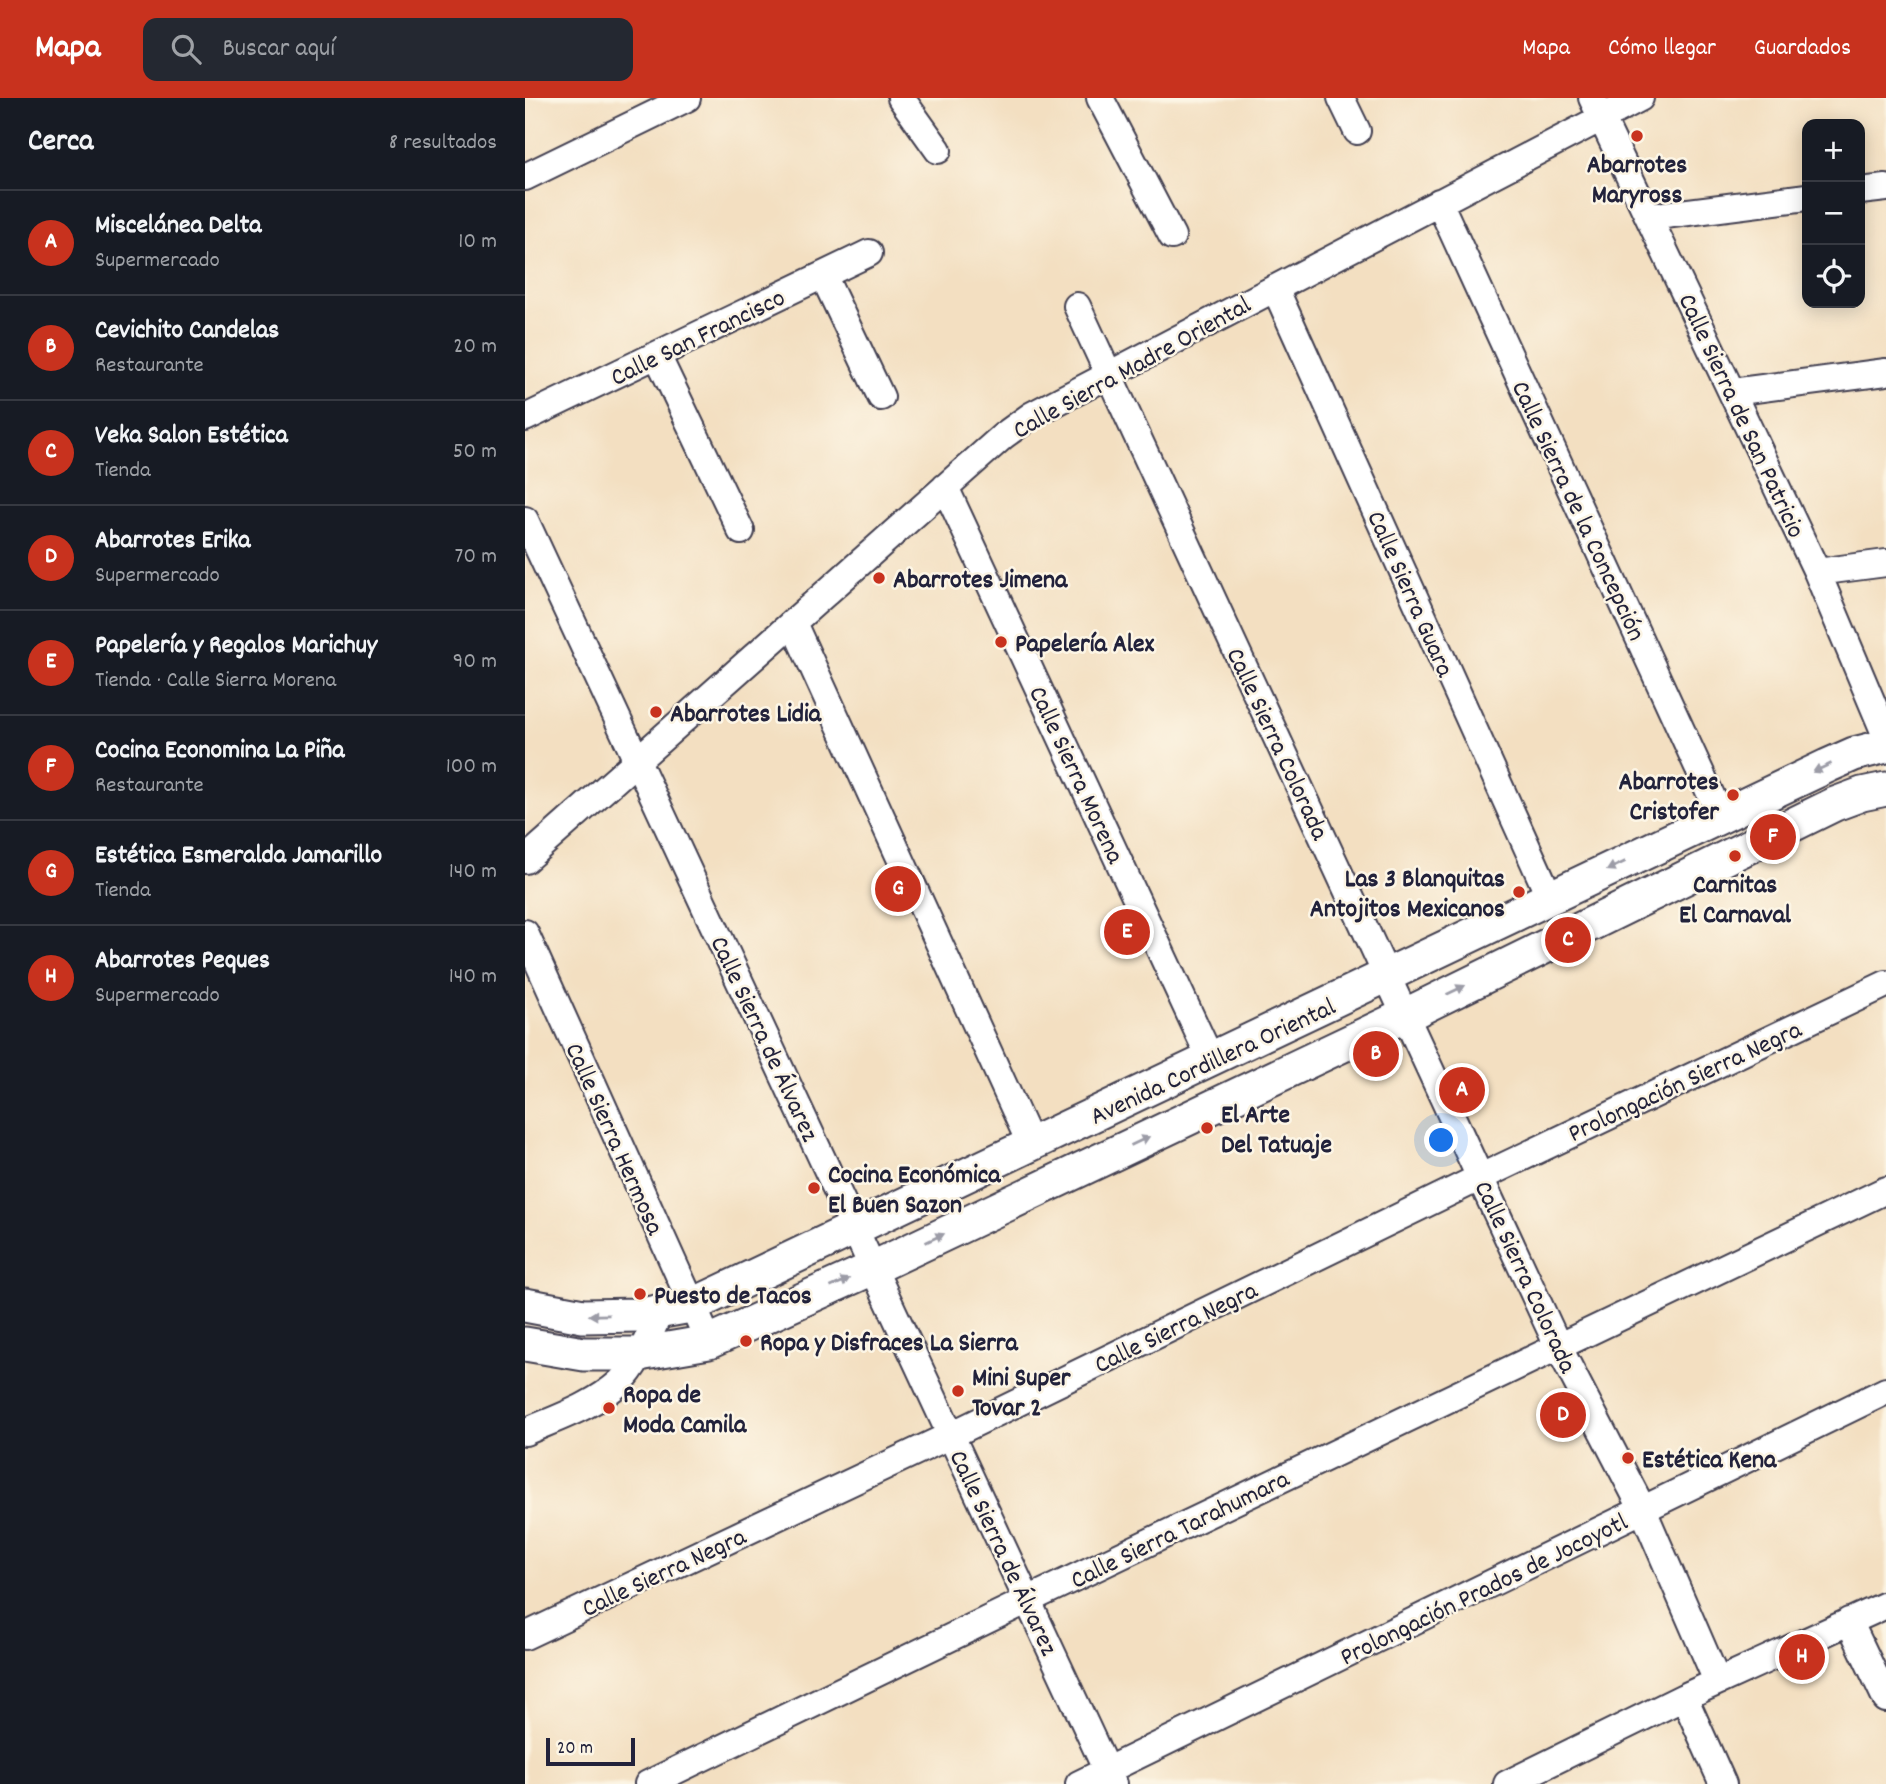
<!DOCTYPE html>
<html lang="es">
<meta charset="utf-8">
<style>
body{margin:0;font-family:Dekko,sans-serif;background:#242831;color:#f1f3f6}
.controls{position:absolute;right:21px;top:21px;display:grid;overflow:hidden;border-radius:14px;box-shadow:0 4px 18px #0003}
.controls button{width:63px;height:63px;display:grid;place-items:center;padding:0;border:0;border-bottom:2px solid #363941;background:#171b24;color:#f1f3f6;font:35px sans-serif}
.scale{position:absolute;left:21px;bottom:18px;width:89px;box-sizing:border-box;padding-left:7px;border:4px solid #22223b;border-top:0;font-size:19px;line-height:24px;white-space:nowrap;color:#22223b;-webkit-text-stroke:5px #fcf5e5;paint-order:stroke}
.you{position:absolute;left:917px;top:1043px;width:24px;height:24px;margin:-18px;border:5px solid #fff;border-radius:50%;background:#1a73e8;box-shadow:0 0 0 10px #1a73e833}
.badge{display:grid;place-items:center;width:46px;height:46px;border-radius:50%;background:#c8321e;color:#fff;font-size:23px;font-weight:700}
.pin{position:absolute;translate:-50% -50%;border:4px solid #fff;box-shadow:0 2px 7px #0006}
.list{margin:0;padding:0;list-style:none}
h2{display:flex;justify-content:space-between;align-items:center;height:91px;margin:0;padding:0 28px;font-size:30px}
h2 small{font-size:23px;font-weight:400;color:#9ea1a6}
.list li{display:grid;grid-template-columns:46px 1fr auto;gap:21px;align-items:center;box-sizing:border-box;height:105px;padding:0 28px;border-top:2px solid #363941}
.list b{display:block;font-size:26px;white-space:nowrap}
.list p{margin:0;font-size:23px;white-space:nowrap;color:#9ea1a6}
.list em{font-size:23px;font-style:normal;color:#9ea1a6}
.icon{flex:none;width:38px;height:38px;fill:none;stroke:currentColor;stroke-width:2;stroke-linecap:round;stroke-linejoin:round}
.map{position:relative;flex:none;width:1361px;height:1686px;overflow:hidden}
header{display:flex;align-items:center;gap:42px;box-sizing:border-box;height:98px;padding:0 35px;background:#c8321e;color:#fff}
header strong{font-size:33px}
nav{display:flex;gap:38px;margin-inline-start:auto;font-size:24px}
.search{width:490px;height:63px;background:#242831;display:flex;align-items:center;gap:18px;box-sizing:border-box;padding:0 24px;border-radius:14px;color:#9ea1a6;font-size:26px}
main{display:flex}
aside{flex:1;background:#171b24}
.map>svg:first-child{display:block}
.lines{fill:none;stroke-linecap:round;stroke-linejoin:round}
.minor-casing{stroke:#413e4f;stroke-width:30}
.tertiary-casing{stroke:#413e4f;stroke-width:37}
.minor{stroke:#fff;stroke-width:26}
.tertiary{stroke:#fff;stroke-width:33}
.oneway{fill:#9c9ca7}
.poi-dot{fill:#c8321e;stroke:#fcf5e5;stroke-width:2.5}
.labels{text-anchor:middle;stroke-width:5;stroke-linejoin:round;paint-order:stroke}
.poi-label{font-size:26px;font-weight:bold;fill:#22223b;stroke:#fcf5e5;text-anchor:start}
.street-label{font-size:26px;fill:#22223b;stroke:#fcf5e5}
</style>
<header>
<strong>Mapa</strong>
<div class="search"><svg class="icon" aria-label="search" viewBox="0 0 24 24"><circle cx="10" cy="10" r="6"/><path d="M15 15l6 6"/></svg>Buscar aquí</div>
<nav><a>Mapa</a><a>Cómo llegar</a><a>Guardados</a></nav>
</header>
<main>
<aside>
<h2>Cerca<small>8 resultados</small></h2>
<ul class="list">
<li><span class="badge">A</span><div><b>Miscelánea Delta</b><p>Supermercado</p></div><em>10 m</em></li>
<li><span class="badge">B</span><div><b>Cevichito Candelas</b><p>Restaurante</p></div><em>20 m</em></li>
<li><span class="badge">C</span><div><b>Veka Salon Estética</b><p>Tienda</p></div><em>50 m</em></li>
<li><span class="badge">D</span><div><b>Abarrotes Erika</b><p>Supermercado</p></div><em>70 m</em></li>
<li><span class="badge">E</span><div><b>Papelería y Regalos Marichuy</b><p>Tienda · Calle Sierra Morena</p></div><em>90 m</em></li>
<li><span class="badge">F</span><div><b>Cocina Economina La Piña</b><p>Restaurante</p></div><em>100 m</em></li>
<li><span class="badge">G</span><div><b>Estética Esmeralda Jamarillo</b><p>Tienda</p></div><em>140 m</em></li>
<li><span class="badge">H</span><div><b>Abarrotes Peques</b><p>Supermercado</p></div><em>140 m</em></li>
</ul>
</aside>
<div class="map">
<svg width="1361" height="1686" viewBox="0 0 1361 1686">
<rect width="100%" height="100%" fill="#fcf5e5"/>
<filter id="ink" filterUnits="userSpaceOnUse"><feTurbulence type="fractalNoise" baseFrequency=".0143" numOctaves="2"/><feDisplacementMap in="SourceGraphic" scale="14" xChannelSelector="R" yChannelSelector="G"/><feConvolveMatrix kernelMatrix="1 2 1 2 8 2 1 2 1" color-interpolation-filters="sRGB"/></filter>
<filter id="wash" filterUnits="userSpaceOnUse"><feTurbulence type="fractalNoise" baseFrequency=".00686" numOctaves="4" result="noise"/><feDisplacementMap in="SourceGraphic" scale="28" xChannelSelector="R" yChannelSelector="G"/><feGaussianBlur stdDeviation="1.57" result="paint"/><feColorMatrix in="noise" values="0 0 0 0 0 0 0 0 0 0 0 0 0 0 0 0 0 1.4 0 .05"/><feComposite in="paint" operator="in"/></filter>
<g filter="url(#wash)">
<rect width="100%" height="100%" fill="#f3dfc1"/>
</g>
<g filter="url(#ink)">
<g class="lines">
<g class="minor-casing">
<path id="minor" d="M376 0 413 52
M575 0 647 138
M816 0 832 33
M1067 0 1292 474 1361 638
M0 79 162 0
M1335 93 1361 90
M914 104 1196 719
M1124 119 1282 99
M298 177 356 299
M750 190 1025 800
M552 208 1033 1248 1118 1412 1192 1583
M132 257 216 433
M1207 294 1361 274
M0 320 344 155
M420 389 686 962
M0 422 588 1686
M1292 474 1361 465
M268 525 506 1047
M0 762 478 338 507 317 1115 0
M0 835 184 1244
M0 1334C32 1320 69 1308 95 1284 114 1266 124 1236 135 1214
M1324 1523 1361 1601
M0 1538 426 1337 956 1079 1361 886
M1159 1599 1198 1686
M123 1686 503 1502 1361 1092
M554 1686 1361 1293
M982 1686 1159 1599 1361 1507"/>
</g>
<g class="tertiary-casing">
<path id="tertiary" d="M0 1207 58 1218 115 1217 166 1208 1302 668 1329 656 1361 648
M0 1246 59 1256H114L184 1244 348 1170 881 917 1310 706 1337 696 1361 691"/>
</g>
<use href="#minor" class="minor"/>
<use href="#tertiary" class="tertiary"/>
</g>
<defs><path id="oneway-solid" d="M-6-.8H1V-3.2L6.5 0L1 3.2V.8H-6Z" transform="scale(1.75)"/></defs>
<g class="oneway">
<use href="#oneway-solid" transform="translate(1297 670) rotate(155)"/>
<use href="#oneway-solid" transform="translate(1091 768) rotate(154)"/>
<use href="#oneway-solid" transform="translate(931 892) rotate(-26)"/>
<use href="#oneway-solid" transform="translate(615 1043) rotate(-25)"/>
<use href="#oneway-solid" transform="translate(410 1140) rotate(-25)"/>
<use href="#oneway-solid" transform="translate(315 1185) rotate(-24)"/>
<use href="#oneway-solid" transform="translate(74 1217) rotate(179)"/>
</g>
</g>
<g class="poi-dot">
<circle cx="1112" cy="38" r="7"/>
<circle cx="354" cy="480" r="7"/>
<circle cx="476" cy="544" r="7"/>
<circle cx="131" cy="614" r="7"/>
<circle cx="1208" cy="697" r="7"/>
<circle cx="1210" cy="758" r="7"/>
<circle cx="994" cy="794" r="7"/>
<circle cx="682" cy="1030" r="7"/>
<circle cx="289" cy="1090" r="7"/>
<circle cx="115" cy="1196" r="7"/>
<circle cx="221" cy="1243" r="7"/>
<circle cx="433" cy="1293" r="7"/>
<circle cx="84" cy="1310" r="7"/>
<circle cx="1103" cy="1360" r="7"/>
</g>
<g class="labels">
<g class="poi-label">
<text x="1112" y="74" text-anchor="middle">Abarrotes<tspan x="1112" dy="30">Maryross</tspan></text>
<text x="368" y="489">Abarrotes Jimena</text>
<text x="490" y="553">Papelería Alex</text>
<text x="145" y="623">Abarrotes Lidia</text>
<text x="1194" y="691" text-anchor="end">Abarrotes<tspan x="1194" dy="30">Cristofer</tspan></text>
<text x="980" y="788" text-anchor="end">Las 3 Blanquitas<tspan x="980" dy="30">Antojitos Mexicanos</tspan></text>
<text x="1210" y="794" text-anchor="middle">Carnitas<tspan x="1210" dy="30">El Carnaval</tspan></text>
<text x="696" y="1024">El Arte<tspan x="696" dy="30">Del Tatuaje</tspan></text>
<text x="303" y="1084">Cocina Económica<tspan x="303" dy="30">El Buen Sazon</tspan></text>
<text x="129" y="1205">Puesto de Tacos</text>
<text x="235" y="1252">Ropa y Disfraces La Sierra</text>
<text x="447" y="1287">Mini Super<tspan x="447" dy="30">Tovar 2</tspan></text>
<text x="98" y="1304">Ropa de<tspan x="98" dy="30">Moda Camila</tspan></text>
<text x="1117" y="1369">Estética Kena</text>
</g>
<g class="street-label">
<text transform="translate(172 238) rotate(-26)" y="9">Calle San Francisco</text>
<text transform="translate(606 268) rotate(-29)" y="9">Calle Sierra Madre Oriental</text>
<text transform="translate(1218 317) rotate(65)" y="9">Calle Sierra de San Patricio</text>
<text transform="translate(1055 412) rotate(65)" y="9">Calle Sierra de la Concepción</text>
<text transform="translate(887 495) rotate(66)" y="9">Calle Sierra Guara</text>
<text transform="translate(754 645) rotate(65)" y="9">Calle Sierra Colorada</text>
<text transform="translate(553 676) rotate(65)" y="9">Calle Sierra Morena</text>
<text transform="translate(241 940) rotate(65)" y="9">Calle Sierra de Álvarez</text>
<text transform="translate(687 962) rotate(-25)" y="9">Avenida Cordillera Oriental</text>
<text transform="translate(1159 982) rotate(-25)" y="9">Prolongación Sierra Negra</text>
<text transform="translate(91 1040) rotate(66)" y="9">Calle Sierra Hermosa</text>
<text transform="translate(1002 1178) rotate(65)" y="9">Calle Sierra Colorada</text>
<text transform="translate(650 1228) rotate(-26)" y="9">Calle Sierra Negra</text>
<text transform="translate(654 1430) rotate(-26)" y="9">Calle Sierra Tarahumara</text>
<text transform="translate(480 1454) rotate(65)" y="9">Calle Sierra de Álvarez</text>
<text transform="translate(138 1473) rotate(-25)" y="9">Calle Sierra Negra</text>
<text transform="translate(958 1490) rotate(-26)" y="9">Prolongación Prados de Jocoyotl</text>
</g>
</g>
</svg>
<div class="controls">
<button>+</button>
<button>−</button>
<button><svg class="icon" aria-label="locate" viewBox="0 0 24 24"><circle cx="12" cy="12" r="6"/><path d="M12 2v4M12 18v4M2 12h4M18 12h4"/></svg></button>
</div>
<div class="scale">20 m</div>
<div class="you"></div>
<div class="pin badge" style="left:937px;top:992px">A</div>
<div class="pin badge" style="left:851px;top:956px">B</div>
<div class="pin badge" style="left:1043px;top:842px">C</div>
<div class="pin badge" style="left:1038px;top:1317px">D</div>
<div class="pin badge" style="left:602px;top:834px">E</div>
<div class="pin badge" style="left:1248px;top:739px">F</div>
<div class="pin badge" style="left:373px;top:791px">G</div>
<div class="pin badge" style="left:1277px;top:1559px">H</div>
</div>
</main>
